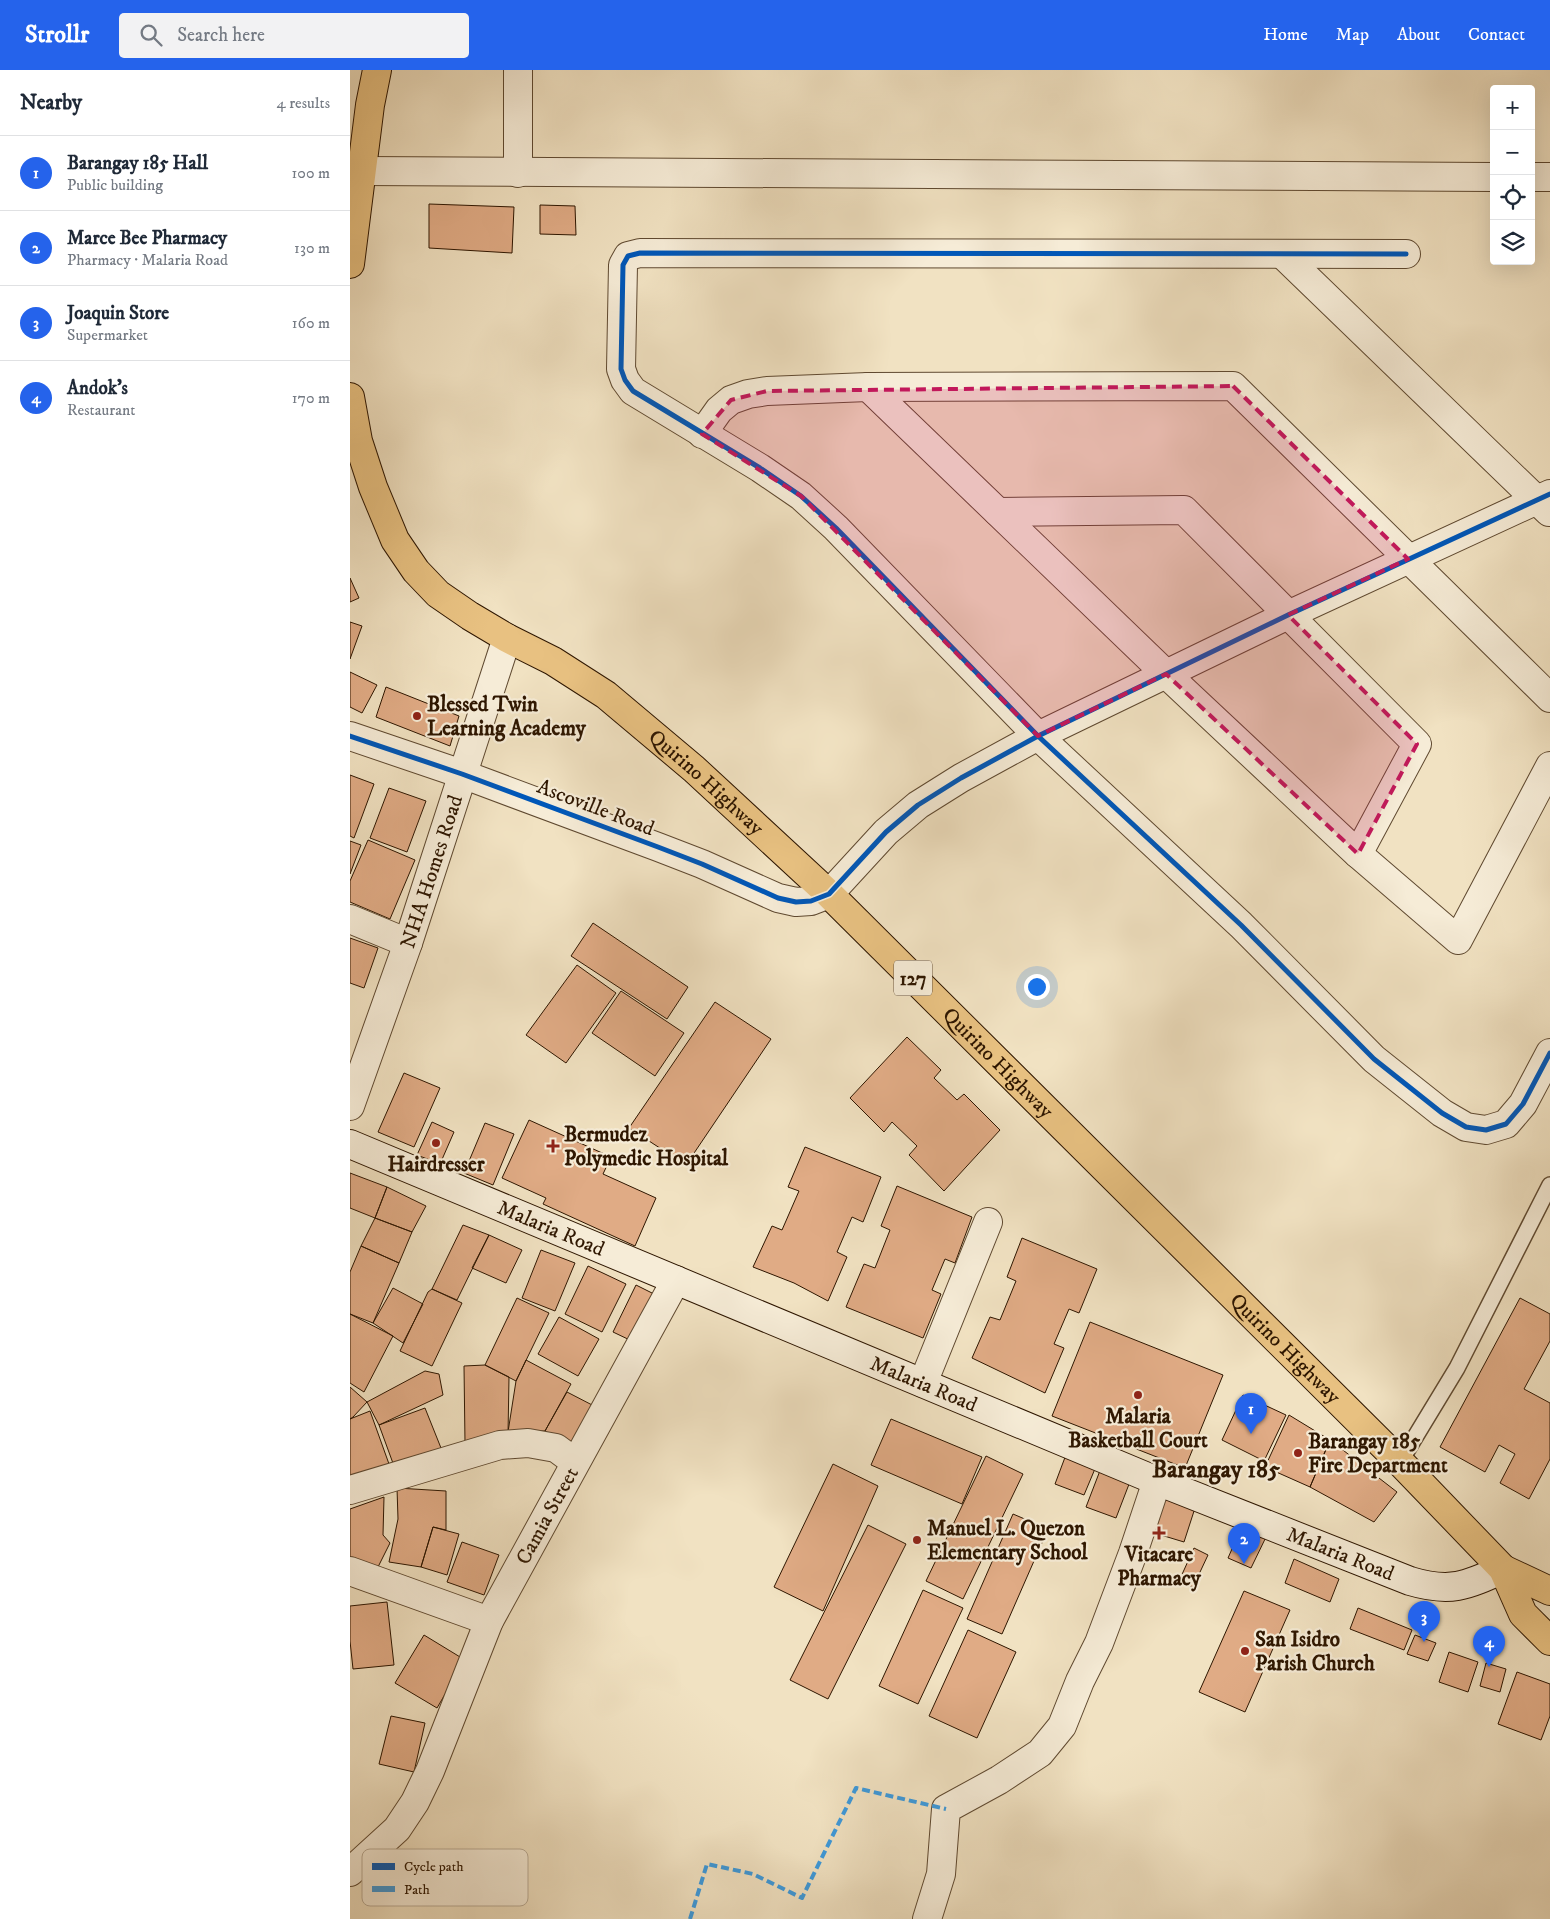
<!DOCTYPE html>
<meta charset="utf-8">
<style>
body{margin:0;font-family:"IM FELL DW Pica",serif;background:#f2f2f3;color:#1f2937}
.controls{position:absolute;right:15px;top:15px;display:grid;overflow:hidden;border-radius:5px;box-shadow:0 5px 20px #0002}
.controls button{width:45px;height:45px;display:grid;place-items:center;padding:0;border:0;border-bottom:1px solid #e0e1e3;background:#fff;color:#1f2937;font:25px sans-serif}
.you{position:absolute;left:686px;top:916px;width:18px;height:18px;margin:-12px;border:4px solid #fff;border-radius:50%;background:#1a73e8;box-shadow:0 0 0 8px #1a73e833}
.badge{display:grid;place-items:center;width:32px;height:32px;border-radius:50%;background:#2563eb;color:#fff;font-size:16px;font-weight:700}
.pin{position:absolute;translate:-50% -41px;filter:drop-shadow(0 1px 2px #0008)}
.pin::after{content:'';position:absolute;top:26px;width:18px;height:15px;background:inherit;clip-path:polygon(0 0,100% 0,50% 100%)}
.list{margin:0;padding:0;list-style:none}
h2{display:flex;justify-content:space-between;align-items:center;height:65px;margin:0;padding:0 20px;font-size:21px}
h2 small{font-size:16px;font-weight:400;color:#747a83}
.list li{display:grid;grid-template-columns:32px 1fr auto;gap:15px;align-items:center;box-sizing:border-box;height:75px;padding:0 20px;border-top:1px solid #e0e1e3}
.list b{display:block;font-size:19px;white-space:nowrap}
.list p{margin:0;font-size:16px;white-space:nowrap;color:#747a83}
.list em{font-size:16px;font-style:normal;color:#747a83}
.icon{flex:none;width:28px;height:28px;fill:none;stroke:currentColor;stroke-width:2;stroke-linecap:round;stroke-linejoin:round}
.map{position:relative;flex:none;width:1200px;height:1849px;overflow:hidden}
header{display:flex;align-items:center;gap:30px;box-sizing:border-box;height:70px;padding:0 25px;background:#2563eb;color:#fff}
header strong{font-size:24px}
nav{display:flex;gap:28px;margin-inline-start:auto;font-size:18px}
.search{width:350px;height:45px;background:#f2f2f3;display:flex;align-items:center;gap:12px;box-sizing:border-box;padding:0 18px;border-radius:5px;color:#747a83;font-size:19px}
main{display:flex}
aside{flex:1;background:#fff}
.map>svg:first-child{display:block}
.building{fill:#e0ab85;stroke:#2e1600}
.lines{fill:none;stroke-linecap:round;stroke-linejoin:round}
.service-casing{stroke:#5f4930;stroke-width:18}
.minor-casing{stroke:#5f4930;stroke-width:30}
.tertiary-casing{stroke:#5f4930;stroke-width:30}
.secondary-casing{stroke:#2e1600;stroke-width:30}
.primary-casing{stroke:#2e1600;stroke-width:30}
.service{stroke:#f6ecd7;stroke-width:15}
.minor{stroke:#f6ecd7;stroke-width:28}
.tertiary{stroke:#f6ecd7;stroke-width:28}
.secondary{stroke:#f6ecd7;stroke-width:28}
.primary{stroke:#e8c181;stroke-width:28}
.quiet{stroke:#3d9adc;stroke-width:4;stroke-dasharray:8 4;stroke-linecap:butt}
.cycleway-casing{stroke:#f6ecd7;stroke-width:8}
.cycleway{stroke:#0057b8;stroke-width:5}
.marked{fill:#c2185b;fill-opacity:0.2;stroke:#c2185b;stroke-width:4;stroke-dasharray:10 6;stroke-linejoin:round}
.poi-dot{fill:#8f2418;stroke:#f6ecd7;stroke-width:2}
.labels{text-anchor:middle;stroke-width:4.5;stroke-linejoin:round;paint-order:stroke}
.shield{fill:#f6ecd7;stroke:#6a5640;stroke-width:1}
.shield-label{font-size:20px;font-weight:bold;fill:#2e1600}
.poi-label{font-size:21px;font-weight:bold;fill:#2e1600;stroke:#f6ecd7;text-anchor:start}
.street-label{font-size:21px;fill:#2e1600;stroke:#f6ecd7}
.quarter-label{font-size:24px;font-weight:bold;fill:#2e1600;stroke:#f6ecd7}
.key{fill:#f6ecd7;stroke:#baac96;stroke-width:1}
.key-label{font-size:14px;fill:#2e1600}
</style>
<header>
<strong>Strollr</strong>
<div class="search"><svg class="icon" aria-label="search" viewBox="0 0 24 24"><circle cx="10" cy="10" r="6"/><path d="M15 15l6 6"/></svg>Search here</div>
<nav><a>Home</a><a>Map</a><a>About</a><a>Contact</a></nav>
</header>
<main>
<aside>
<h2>Nearby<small>4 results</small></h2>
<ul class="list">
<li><span class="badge">1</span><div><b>Barangay 185 Hall</b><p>Public building</p></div><em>100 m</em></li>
<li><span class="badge">2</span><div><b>Marce Bee Pharmacy</b><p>Pharmacy · Malaria Road</p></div><em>130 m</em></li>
<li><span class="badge">3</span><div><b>Joaquin Store</b><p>Supermarket</p></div><em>160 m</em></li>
<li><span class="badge">4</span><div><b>Andok's</b><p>Restaurant</p></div><em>170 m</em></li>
</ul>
</aside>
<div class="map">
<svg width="1200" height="1849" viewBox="0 0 1200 1849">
<rect width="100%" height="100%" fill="#f1e2c2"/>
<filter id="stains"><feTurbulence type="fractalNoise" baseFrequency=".004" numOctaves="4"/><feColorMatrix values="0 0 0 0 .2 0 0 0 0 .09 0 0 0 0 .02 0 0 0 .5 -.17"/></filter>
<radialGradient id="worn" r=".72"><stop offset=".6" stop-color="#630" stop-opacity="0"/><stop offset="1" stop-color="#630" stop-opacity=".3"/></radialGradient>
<path class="building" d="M79 134 164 137 162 183 79 178Z
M190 135 225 136 226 165 190 164Z
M0 508 9 528 0 532Z
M0 552 12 556 0 589Z
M0 602 27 615 12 643 0 637Z
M36 617 109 646 100 676 26 647Z
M0 705 24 714 4 768 0 766Z
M39 718 76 731 57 782 20 768Z
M18 770 65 790 40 849 0 832V811Z
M0 771 11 775 0 804Z
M243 853 338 917 317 949 221 886Z
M0 868 28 878 14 918 0 913Z
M227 895 266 923 216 993 176 965Z
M271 921 334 963 305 1006 242 963Z
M365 932 421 969 336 1095 279 1058Z
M557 967 591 1000 584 1008 607 1030 614 1024 650 1060 594 1121 559 1085 567 1076 542 1052 534 1062 500 1028Z
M54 1003 90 1018 64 1077 28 1062Z
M179 1050 261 1087 253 1104 306 1128 285 1176 193 1134 196 1128 152 1108Z
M82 1052 104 1062 90 1094 67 1085Z
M135 1053 164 1064 143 1115 114 1103Z
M455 1077 531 1107 513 1152 502 1147 487 1182 497 1187 478 1231 444 1213 403 1197 422 1156 432 1160 449 1121 438 1117Z
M0 1103 37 1117 25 1148 0 1138Z
M547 1116 622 1147 605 1193 595 1189 582 1220 591 1224 573 1268 496 1237 514 1194 525 1198 540 1160 531 1156Z
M37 1117 76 1136 62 1162 25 1148Z
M25 1148 62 1162 49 1193 11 1176Z
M113 1155 139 1165 107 1230 82 1219Z
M139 1165 172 1180 156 1213 122 1198Z
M672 1168 747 1199 729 1243 719 1239 704 1274 714 1278 695 1323 622 1288 640 1247 650 1250 666 1211 657 1207Z
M11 1176 49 1193 23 1253 0 1244V1202Z
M191 1180 225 1193 205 1241 172 1228Z
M238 1196 276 1214 252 1262 215 1244Z
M286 1215 306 1225 284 1272 263 1262Z
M43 1218 73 1234 53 1273 23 1253Z
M82 1219 112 1233 82 1296 50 1281 78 1222Z
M167 1228 199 1243 166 1311 135 1295Z
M1170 1228 1200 1244V1271L1174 1319 1200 1333V1389L1179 1429 1150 1413 1165 1384 1149 1375 1135 1402 1090 1377Z
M0 1244 43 1266 14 1322 0 1313Z
M209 1247 249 1269 228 1306 188 1284Z
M740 1252 873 1305 835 1398 702 1346Z
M176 1290 221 1314 195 1361 158 1362 166 1311Z
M135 1295 159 1307 158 1365 115 1373 114 1296Z
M75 1301 89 1304 93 1325 29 1355 17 1332Z
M0 1317 17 1332 3 1347 0 1349Z
M217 1322 246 1337 223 1377 195 1361Z
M893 1325 936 1345 914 1391 872 1370Z
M75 1338 91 1378 44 1396 29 1355Z
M20 1341 39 1394 0 1408V1349Z
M939 1345 980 1370 960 1417 915 1397Z
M541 1349 632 1387 612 1434 521 1395Z
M980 1370 1047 1422 1024 1452 960 1417Z
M717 1382 747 1394 734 1425 705 1414Z
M636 1386 673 1404 613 1529 576 1511Z
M483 1394 528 1416 473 1541 424 1517Z
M751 1398 781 1409 766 1448 736 1437Z
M47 1418 96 1421V1460L83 1457 71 1497 39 1492 48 1449Z
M34 1427 33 1465 40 1473 28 1497 0 1488V1439Z
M811 1428 845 1438 834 1472 801 1462Z
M663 1444 698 1459 652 1564 617 1549Z
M893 1454 917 1465 901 1498 878 1488Z
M518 1455 556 1474 478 1629 440 1610Z
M83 1457 109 1464 97 1505 71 1497Z
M112 1472 149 1485 134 1525 97 1512Z
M844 1478 858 1485 843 1517 829 1511Z
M944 1489 989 1509 980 1532 935 1513Z
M573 1520 613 1538 568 1634 529 1616Z
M894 1521 940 1540 895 1642 849 1622Z
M37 1532 44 1595 3 1599 0 1571V1536Z
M1008 1538 1062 1560 1054 1580 1000 1559Z
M618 1560 666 1582 627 1668 579 1646Z
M74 1565 115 1590 87 1638 45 1613Z
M1065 1565 1086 1573 1078 1591 1057 1584Z
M1099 1582 1128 1592 1118 1622 1089 1612Z
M1136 1593 1156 1599 1150 1622 1130 1616Z
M1167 1602 1200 1614V1646L1191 1670 1148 1654Z
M41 1646 75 1653 64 1702 29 1694Z"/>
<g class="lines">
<g class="service-casing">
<path id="service" d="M1050 1392 1107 1298 1200 1115"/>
</g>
<g class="minor-casing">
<g id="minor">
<path d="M168 0V103"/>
<path d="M11 101 1144 107"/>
<path d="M1181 107H1200"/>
<path d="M932 184 1199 442"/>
<path d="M1056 184 290 183 278 186 273 195 271 299 275 310 283 321 410 398 451 426 486 458 688 666 891 855 1024 989 1092 1043 1116 1057 1136 1060 1156 1054 1173 1034 1200 983"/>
<path d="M518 317 816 604 1008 784 1108 870 1200 696"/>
<path d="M352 364 369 340 381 330 398 324 417 321 518 317 883 316 1200 628"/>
<path d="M648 442 834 440 1067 674 1008 784"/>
<path d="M0 666 112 704 308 777 352 794 428 828 446 832 461 831 479 824 536 762 568 735 611 708 688 666 938 545 1200 424"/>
<path d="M0 849 58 873"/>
<path d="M573 1313 638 1152"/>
<path d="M0 1420 150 1375 178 1373 206 1378 225 1392"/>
<path d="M0 1501 139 1551"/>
<path id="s1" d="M0 1802 47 1759 65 1732 80 1701 139 1551 326 1210"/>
<path d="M577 1849 591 1804 596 1739 649 1710 690 1683 712 1656 730 1611 749 1573 783 1483 807 1411"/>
</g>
</g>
<g class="tertiary-casing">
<g id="tertiary">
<path id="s2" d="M0 1036 58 873 157 568"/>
</g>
</g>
<g class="secondary-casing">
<g id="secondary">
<path id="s3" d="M0 1074 807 1411 1060 1511C1100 1523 1116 1516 1153 1499"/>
</g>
</g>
<g class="primary-casing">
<g id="primary">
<path d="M0 194 20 35 27 0"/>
<path id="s4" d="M0 327 8 371 23 417 45 470 66 501 88 524 120 546 157 568 203 591 256 625 344 699 479 824 1050 1392 1153 1499 1173 1544 1200 1571"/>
<path d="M1153 1499 1200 1521"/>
</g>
</g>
<use href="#service" class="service"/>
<use href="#minor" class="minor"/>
<use href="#tertiary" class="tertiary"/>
<use href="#secondary" class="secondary"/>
<use href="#primary" class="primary"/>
<path class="quiet" d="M340 1849 357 1794 403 1804 452 1828 506 1718 596 1739"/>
<g class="cycleway-casing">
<path id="cycleway" d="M1056 184 290 183 278 186 273 195 271 299 275 310 283 321 410 398 451 426 486 458 688 666 891 855 1024 989 1092 1043 1116 1057 1136 1060 1156 1054 1173 1034 1200 983
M0 666 112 704 308 777 352 794 428 828 446 832 461 831 479 824 536 762 568 735 611 708 688 666 938 545 1200 424"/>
</g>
<use href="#cycleway" class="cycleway"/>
</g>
<path class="marked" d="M883 316 1058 489 938 545 1067 674 1008 784 816 604 688 666 451 426 352 364 381 330 417 321Z"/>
<g class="poi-dot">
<circle cx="67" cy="646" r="5"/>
<circle cx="86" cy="1073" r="5"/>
<path d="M200.5 1068.5h5v5h5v5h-5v5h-5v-5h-5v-5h5z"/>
<circle cx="788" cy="1325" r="5"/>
<circle cx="948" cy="1383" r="5"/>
<path d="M806.5 1455.5h5v5h5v5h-5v5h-5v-5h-5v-5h5z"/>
<circle cx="567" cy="1470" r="5"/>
<circle cx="895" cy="1581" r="5"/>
</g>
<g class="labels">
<rect class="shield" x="544" y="890.5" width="38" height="35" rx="4"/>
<g class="shield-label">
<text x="563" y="915">127</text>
</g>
<g class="poi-label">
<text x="77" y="641">Blessed Twin<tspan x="77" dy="24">Learning Academy</tspan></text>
<text x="214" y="1071">Bermudez<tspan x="214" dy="24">Polymedic Hospital</tspan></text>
<text x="86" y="1101" text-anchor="middle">Hairdresser</text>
<text x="788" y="1353" text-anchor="middle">Malaria<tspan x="788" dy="24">Basketball Court</tspan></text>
<text x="958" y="1378">Barangay 185<tspan x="958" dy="24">Fire Department</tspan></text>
<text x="577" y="1465">Manuel L. Quezon<tspan x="577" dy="24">Elementary School</tspan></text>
<text x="809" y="1491" text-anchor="middle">Vitacare<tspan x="809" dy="24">Pharmacy</tspan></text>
<text x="905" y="1576">San Isidro<tspan x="905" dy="24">Parish Church</tspan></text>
</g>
<g class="street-label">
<text dy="7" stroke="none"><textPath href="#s4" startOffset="549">Quirino Highway</textPath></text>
<text transform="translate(246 737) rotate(21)" y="7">Ascoville Road</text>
<text dy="7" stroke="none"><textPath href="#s2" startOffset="248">NHA Homes Road</textPath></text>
<text dy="7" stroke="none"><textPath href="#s4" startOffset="954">Quirino Highway</textPath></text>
<text dy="7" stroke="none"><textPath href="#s3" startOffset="218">Malaria Road</textPath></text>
<text dy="7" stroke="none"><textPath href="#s4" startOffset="1359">Quirino Highway</textPath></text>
<text dy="7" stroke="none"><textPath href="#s3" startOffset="622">Malaria Road</textPath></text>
<text dy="7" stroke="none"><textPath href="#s1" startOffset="412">Camia Street</textPath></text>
<text dy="7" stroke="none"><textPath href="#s3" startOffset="1072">Malaria Road</textPath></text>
</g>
<g class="quarter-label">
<text x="866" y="1407">Barangay 185</text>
</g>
</g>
<rect x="12" y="1779" width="166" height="57" rx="8" class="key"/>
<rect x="22" y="1793" width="23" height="7" fill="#0057b8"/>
<rect x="22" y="1816" width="23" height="6" fill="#3d9adc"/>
<g class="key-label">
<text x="54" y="1801">Cycle path</text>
<text x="54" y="1824">Path</text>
</g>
<rect width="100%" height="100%" filter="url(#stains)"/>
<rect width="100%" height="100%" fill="url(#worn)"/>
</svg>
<div class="controls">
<button>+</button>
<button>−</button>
<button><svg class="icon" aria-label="locate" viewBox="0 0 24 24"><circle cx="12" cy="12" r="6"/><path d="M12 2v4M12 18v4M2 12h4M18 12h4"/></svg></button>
<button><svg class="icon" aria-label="layers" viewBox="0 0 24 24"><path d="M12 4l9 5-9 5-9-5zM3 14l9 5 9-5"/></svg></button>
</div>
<div class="you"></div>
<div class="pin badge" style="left:901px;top:1364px">1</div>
<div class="pin badge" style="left:894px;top:1494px">2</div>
<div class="pin badge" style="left:1074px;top:1572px">3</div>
<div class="pin badge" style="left:1139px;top:1597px">4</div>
</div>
</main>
